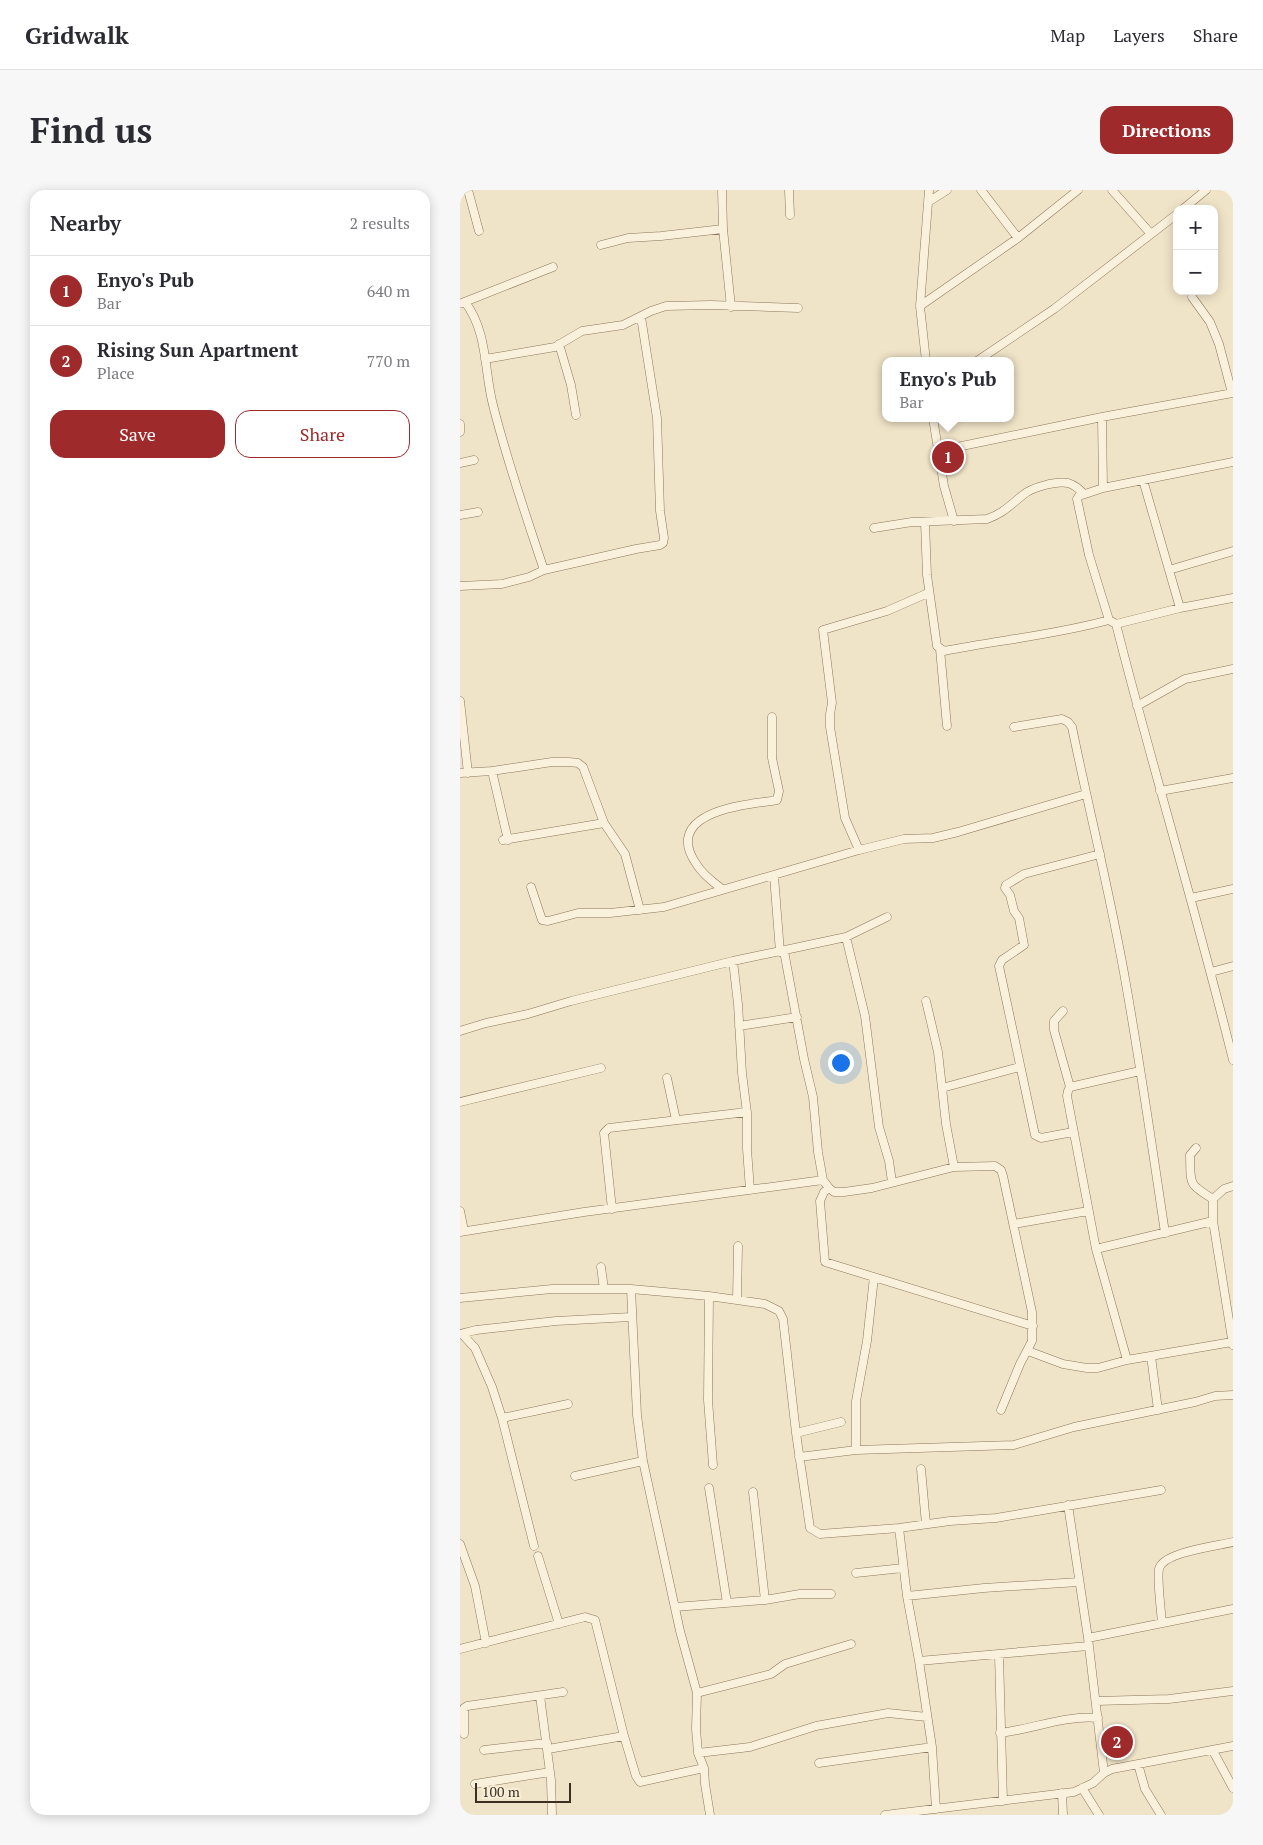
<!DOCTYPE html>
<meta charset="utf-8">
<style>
body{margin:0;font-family:"PT Serif",serif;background:#f7f7f7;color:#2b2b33}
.controls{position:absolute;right:15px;top:15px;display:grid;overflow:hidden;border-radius:10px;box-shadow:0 2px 12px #0003}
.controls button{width:45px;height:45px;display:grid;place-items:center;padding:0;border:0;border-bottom:1px solid #e1e1e2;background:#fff;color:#2b2b33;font:25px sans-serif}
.scale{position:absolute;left:15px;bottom:12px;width:96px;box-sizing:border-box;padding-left:5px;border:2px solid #3d2e20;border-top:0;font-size:14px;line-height:18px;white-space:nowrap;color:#3d2e20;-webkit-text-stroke:4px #f7eed8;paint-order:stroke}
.you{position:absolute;left:380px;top:872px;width:18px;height:18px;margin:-12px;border:4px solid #fff;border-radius:50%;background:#1a73e8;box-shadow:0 0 0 8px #1a73e833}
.badge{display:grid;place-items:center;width:32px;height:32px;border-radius:50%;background:#9e2a2b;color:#fff;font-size:16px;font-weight:700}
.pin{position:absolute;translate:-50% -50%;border:2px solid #fff;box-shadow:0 1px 5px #0006}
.popup{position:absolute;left:422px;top:167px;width:132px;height:65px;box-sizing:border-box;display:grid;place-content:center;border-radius:10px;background:#fff;filter:drop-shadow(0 1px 4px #0005);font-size:16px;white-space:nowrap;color:#7c7c81}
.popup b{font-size:19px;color:#2b2b33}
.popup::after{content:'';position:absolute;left:50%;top:100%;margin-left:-10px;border:10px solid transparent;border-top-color:#fff}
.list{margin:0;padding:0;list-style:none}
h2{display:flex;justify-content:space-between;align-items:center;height:65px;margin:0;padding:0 20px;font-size:21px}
h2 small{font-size:16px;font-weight:400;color:#7c7c81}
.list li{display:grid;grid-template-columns:32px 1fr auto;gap:15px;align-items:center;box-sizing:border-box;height:70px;padding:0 20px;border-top:1px solid #e1e1e2}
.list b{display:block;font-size:19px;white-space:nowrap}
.list p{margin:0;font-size:16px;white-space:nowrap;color:#7c7c81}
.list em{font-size:16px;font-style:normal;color:#7c7c81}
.actions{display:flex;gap:10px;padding:15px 20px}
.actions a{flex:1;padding:11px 0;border:1px solid #9e2a2b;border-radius:15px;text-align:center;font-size:18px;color:#9e2a2b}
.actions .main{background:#9e2a2b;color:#fff}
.map{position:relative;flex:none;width:773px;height:1625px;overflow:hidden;border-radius:15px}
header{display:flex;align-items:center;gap:30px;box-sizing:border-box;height:70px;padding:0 25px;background:#fff;border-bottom:1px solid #e1e1e2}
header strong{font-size:24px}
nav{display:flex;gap:28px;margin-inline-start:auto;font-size:18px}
.intro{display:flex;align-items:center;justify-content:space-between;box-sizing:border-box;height:120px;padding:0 30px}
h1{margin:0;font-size:35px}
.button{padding:12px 22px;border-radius:15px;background:#9e2a2b;color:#fff;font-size:18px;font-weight:700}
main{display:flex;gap:30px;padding:0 30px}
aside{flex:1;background:#fff;border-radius:15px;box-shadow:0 2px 12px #0003}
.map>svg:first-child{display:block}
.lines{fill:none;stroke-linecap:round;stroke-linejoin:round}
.minor-casing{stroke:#8d765c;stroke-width:9}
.minor{stroke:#faf1dc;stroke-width:8}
</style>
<header>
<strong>Gridwalk</strong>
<nav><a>Map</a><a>Layers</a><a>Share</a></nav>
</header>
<div class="intro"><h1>Find us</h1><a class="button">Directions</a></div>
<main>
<aside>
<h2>Nearby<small>2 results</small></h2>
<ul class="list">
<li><span class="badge">1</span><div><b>Enyo's Pub</b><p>Bar</p></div><em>640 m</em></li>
<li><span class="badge">2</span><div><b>Rising Sun Apartment</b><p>Place</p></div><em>770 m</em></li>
</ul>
<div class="actions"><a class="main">Save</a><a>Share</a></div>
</aside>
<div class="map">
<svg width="773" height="1625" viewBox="0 0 773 1625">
<rect width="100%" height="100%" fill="#f0e4c8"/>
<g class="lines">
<g class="minor-casing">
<path id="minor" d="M8 0 19 41
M262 0 263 39 271 117
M329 0 330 25
M521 0 558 48
M652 0 691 44
M468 12 487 0
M723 19 746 0
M141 55 168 48 201 46 263 39
M732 107 750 132 759 154 772 203
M5 112C28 142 24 181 33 215 47 271 66 326 84 380
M2 113 93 77
M460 116 558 48 618 0
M99 154 111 195 116 225
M25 169 95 157 122 141 163 135 191 121 206 116 251 115 338 118
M466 171 460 116 469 0
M517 171 594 119 717 24
M642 227 643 298
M473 228 484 296 494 331
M0 234V242
M478 261 642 227 773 203
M773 272 643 298 619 306 617 309 629 365 649 430 656 434C693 580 737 724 773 870
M0 273 14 270
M683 290 720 418
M0 325 18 322
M465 332 467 385 477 456 484 461C539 450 595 445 649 430
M414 338 452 332 527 329C544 323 550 315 563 305 572 297 596 291 608 293 615 295 619 299 624 304
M709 380 773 361
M0 396 42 394 69 387 84 380 176 359 200 355 203 353 204 348 200 321 197 228 181 127
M656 434 720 418 773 408
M480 459 487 536
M0 511 8 583
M677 516 725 489 773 479
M554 537 602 529 608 532 612 537C630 625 652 711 667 800 681 880 693 962 705 1043
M32 581 48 650
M0 583 32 581 92 572H109L118 573 123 577 144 633 165 664 180 720
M700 601 773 588
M43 650 144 633
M399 660 385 628 370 537V524L372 513 363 440 427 421 468 403
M314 686 320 762
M71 697 82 730 88 731 118 723H150L204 717 399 660 444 649 473 648 498 642 626 604
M262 699C253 692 243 685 237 675 207 633 257 619 290 614 299 612 308 612 317 610L319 601 312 568V527
M731 708 773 699
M386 747 405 826 419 937 429 971 432 992
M324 761 344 869 353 907 358 962 363 990 369 998 374 1002H384L412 998 494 977 535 976 541 980 543 986 572 1122V1151L560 1174 541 1220
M273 771 278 814 282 883 287 923V959L290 1000
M751 782 773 776
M466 811 478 862 486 934 494 977
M603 821 594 831V840L610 897
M279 836 337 827
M0 841 26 833 68 824 111 811 273 771 386 747 427 727
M207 888 216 930
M482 898 559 877
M0 912 141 878
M613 942 581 948 575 945 539 776 542 770 564 755 559 728 554 721 550 705 545 698 546 695 564 684 640 664
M736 958 730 965C731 994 727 993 753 1009
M369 998 364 1002 360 1011 365 1072 573 1136
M152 1019 144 943 149 938 287 922
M0 1021 4 1041
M554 1034 628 1021
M0 1042 124 1022 363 990
M636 1059 753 1031
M141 1077 144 1099
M171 1099 177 1225 183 1271 220 1441 237 1503 236 1539 238 1563 244 1578 245 1594 250 1625
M249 1106 248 1210 253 1275
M0 1108 92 1099H171L249 1106 305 1114 319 1121 323 1129 336 1243 350 1338 360 1344 439 1338 490 1331 536 1328 701 1300
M277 1110 278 1056
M0 1144 16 1140 96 1131 171 1127
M2 1144 15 1158 32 1197 42 1228 74 1356
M773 1155 753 1031V1009L764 999 773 996
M568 1161 603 1174 627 1178H638L667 1170 772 1152
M691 1166 698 1220
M667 1170 636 1059 607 906 608 901 610 897 680 881
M42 1228 108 1214
M336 1243 381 1232
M396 1260V1211L407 1151 414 1087
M339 1267 396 1260 554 1255 614 1237 735 1212 755 1206 773 1205
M461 1279 466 1334
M115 1286 183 1271
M249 1298 267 1413
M293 1302 305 1410
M608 1315 628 1448 644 1583
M439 1338 447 1406 459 1471 472 1557 476 1619
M0 1354 15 1396 26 1453
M78 1366 99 1434
M396 1383 443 1378
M447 1406 524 1398 619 1392
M215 1417 305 1410 340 1404H371
M702 1433C701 1420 697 1390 699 1379 703 1362 757 1356 773 1352
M628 1448 773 1419
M0 1459 125 1427 135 1430 164 1546 176 1586 180 1592 244 1578
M539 1465 543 1611
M459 1471 628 1456
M237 1503 311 1484 325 1474 391 1454
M80 1506 91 1590 92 1625
M636 1511 709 1509 773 1501
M540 1543C573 1539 605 1525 638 1528
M4 1544V1518L7 1516 103 1502
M88 1559 164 1546
M24 1560 87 1553
M753 1561 773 1598
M238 1563 290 1557 356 1536 428 1523 467 1527
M359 1573 472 1557
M678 1574 685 1599 701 1625
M15 1594 90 1582
M622 1598 639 1625
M602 1603 603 1625
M425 1625 614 1602 633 1593 644 1583 652 1579 773 1556"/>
</g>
<use href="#minor" class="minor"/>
</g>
</svg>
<div class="controls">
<button>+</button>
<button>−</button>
</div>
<div class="scale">100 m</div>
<div class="you"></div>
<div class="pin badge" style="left:488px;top:267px">1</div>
<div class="popup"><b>Enyo's Pub</b>Bar</div>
<div class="pin badge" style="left:657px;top:1552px">2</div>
</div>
</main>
